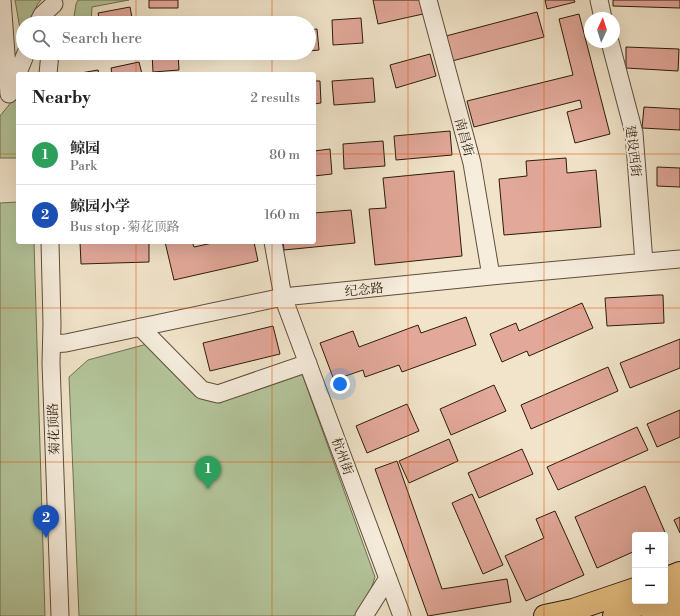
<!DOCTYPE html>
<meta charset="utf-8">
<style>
body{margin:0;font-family:"Libre Bodoni","Noto Serif SC",serif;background:#f6f6f6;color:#222}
.controls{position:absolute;right:12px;bottom:12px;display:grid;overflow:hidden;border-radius:4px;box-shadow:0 4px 16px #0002}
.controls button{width:36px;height:36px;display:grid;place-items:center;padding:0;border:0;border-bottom:1px solid #e0e0e0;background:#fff;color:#222;font:20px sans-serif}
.compass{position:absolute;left:584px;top:12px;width:36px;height:36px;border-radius:50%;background:#fff;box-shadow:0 4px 16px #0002;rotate:4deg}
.you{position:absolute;left:340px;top:384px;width:14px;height:14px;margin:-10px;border:3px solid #fff;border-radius:50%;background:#1a73e8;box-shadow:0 0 0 6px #1a73e833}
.badge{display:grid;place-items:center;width:26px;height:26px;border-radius:50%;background:#2563eb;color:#fff;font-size:13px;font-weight:700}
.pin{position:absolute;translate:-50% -33px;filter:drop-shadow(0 1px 2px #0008)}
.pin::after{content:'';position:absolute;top:21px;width:14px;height:12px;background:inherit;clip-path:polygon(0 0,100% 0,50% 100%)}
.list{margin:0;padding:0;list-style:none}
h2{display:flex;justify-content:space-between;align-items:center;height:52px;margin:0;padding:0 16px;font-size:17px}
h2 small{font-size:13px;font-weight:400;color:#767676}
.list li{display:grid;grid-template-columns:26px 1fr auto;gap:12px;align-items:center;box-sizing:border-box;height:60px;padding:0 16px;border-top:1px solid #e0e0e0}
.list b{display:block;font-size:15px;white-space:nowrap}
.list p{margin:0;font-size:13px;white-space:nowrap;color:#767676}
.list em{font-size:13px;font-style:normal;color:#767676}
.icon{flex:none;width:22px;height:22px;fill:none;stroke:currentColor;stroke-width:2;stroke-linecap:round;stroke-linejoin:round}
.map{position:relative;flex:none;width:680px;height:616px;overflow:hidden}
.search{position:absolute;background:#fff;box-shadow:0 4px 16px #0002;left:16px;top:16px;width:300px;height:44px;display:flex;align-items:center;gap:10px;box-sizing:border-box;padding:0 14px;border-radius:22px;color:#767676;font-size:15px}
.panel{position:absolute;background:#fff;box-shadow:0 4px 16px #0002;left:16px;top:72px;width:300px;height:172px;border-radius:4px}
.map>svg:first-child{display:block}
.green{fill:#b4c59b;stroke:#707052}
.building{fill:#e2a89a;stroke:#2d1c0a}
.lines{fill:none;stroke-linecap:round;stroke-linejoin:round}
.minor-casing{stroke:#5e4e3a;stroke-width:19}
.major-casing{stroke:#2d1c0a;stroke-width:24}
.minor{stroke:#f6eddd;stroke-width:17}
.major{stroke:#e8c285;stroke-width:22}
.grid{fill:none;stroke:#df560c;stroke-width:1;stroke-opacity:0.55}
.labels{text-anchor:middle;stroke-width:4;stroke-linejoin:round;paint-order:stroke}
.street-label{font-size:13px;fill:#2d1c0a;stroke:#f6eddd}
</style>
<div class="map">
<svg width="680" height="616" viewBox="0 0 680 616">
<rect width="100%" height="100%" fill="#f1e4ca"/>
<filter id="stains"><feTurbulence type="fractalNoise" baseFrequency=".005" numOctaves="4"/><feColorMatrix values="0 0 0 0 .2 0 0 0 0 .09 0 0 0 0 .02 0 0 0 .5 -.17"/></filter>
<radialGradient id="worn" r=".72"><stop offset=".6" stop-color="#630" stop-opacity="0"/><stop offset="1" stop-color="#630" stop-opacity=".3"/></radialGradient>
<path class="green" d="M15 0H41L37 5 31 23H23V46Z
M78 0H129L92 7 91 23H73L76 4Z
M13 100H18V158H0V116Z
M18 202V242H34L45 616H0V203Z
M147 344 202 395 301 371 375 577 365 607 353 616H79L69 377 88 360Z"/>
<path class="building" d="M149 0H178V8H149Z
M373 0H420L423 14 378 24Z
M545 0H574L575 2 547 9Z
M613 0H680V8L613 6Z
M130 7 133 23H100L98 13Z
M537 12 544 37 452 61 446 36Z
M579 14 610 134 575 143 567 112 582 108 580 100 474 127 467 101 573 75 559 19Z
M361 18 363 43 333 45 332 20Z
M317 29 319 50 309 51V30Z
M626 47 679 49 678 71 626 68Z
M152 53H178L179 70 153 72Z
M191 53H228L191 55Z
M261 53H286L261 55Z
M430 54 436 76 396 88 390 65Z
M139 62 142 74H112L111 68Z
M98 70 99 74H75Z
M373 78 375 102 334 105 332 81Z
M314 81H320L321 103 314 104Z
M644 107 680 109V130L642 128Z
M450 131 452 155 396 160 394 136Z
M383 141 385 166 344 169 343 144Z
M330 149 332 174 314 176V151Z
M566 158 567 173 596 170 601 227 504 235 499 179 527 176 526 161Z
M657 167 680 168V187L657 186Z
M454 171 462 256 375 265 369 209 386 208 383 178Z
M351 210 355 243 284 250 283 242H314V213Z
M80 242H149V262L81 264Z
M165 242H192L194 247 217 242H254L258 261 174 280Z
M658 295H663L664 323 607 326 605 298Z
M582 303 593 328 529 356 527 351 502 362 490 334 516 323 519 331Z
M466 317 476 345 402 372 399 365 365 377 363 370 334 380 320 343 353 331 359 347 418 325 421 333Z
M273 326 280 354 210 371 203 343Z
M680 339V368L630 388 620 363Z
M608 367 618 391 531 429 521 405Z
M494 385 506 411 451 435 440 409Z
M407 404 419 431 367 453 356 426Z
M680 410V437L657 447 647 424Z
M637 427 648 450 558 490 547 467Z
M449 439 458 461 409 483 399 461Z
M522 449 533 474 479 498 468 473Z
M397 461 442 589 507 579 511 602 428 616 375 469Z
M645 486 667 537 665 538V535H635V551L597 568 575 517Z
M472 494 503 565 483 574 452 503Z
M555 511 584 575 526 601 505 556 544 538 536 519Z
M680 517V533L674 520Z"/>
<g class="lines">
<g class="minor-casing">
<path id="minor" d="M2 0 9 94
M428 0 472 163 491 276
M599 0 603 18
M38 23 42 15 54 4
M610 42 634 133 644 262
M48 74 50 53
M11 90 26 53
M50 242 52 324 51 363 60 616
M273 242 283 297 402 616
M140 327 202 390 218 394 308 363
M52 344 66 343 283 297 491 276 680 259
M364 616 388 578"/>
</g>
<g class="major-casing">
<path id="major" d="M665 579 680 573
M545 616 573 610 635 589
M614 616 647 601
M653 616 680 593
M679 616 680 615"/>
</g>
<use href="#minor" class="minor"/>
<use href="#major" class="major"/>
</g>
<path class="grid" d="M136 0V23M272 0V23M408 0V616M544 0V616M136 53V74M272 53V74M0 154H18M314 154H680M136 242V616M272 242V616M0 308H680M0 462H680"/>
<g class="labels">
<g class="street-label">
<text transform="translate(465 137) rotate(75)" y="5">南昌街</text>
<text transform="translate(634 151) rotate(83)" y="5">建设西街</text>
<text transform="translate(364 289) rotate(-6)" y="5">纪念路</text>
<text transform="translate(53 429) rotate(-92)" y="5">菊花顶路</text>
<text transform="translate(343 456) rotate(70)" y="5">杭州街</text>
</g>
</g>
<rect width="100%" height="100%" filter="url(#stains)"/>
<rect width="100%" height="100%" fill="url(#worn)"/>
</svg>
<div class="controls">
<button>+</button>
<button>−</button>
</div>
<svg class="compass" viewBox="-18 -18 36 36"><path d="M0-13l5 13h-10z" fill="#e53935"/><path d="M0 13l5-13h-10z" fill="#767676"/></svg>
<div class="you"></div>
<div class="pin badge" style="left:208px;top:489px;background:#2e9e5b">1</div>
<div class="pin badge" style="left:46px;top:538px;background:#1a4fb4">2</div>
<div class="search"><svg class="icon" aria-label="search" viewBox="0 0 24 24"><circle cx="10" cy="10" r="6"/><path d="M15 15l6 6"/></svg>Search here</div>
<section class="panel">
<h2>Nearby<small>2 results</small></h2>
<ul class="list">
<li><span class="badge" style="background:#2e9e5b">1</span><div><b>鲸园</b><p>Park</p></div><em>80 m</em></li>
<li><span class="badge" style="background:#1a4fb4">2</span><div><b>鲸园小学</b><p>Bus stop · 菊花顶路</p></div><em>160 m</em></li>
</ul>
</section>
</div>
